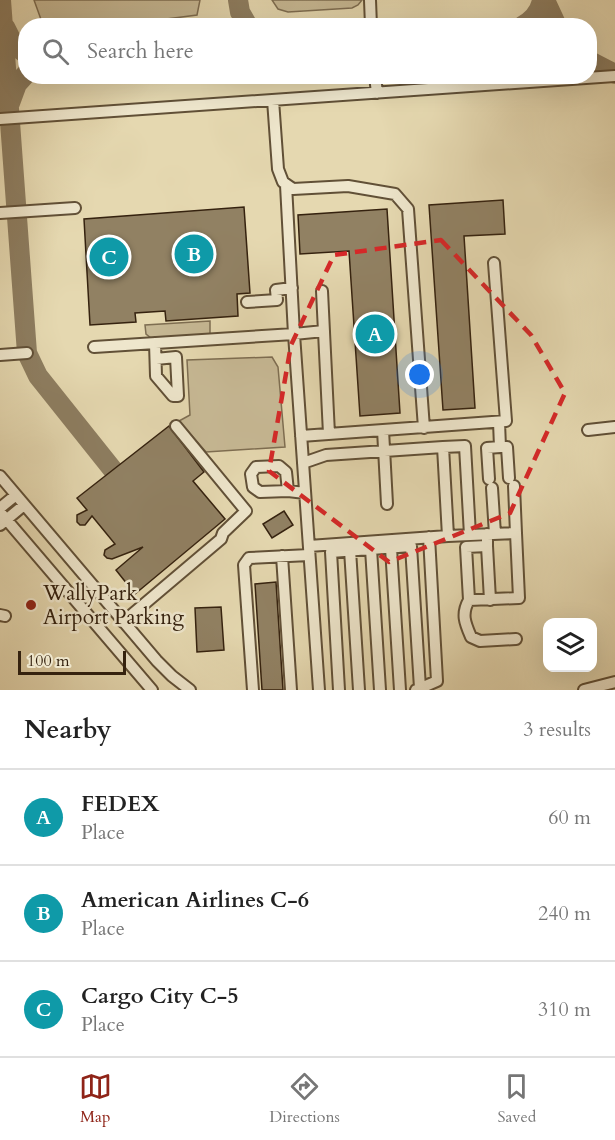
<!DOCTYPE html>
<style>
body{margin:0;font-family:Cardo,serif;background:#f2f2f2;color:#222}
.controls{position:absolute;right:18px;bottom:18px;display:grid;overflow:hidden;border-radius:12px;box-shadow:0 6px 24px #0002}
.controls button{width:54px;height:54px;display:grid;place-items:center;padding:0;border:0;border-bottom:2px solid #e0e0e0;background:#fff;color:#222;font:30px sans-serif}
.scale{position:absolute;left:18px;bottom:15px;width:108px;box-sizing:border-box;padding-left:6px;border:3px solid #35220f;border-top:0;font-size:16px;line-height:21px;white-space:nowrap;color:#35220f;-webkit-text-stroke:4px #eee6cc;paint-order:stroke}
.you{position:absolute;left:420px;top:375px;width:21px;height:21px;margin:-15px;border:4px solid #fff;border-radius:50%;background:#1a73e8;box-shadow:0 0 0 9px #1a73e833}
.badge{display:grid;place-items:center;width:39px;height:39px;border-radius:50%;background:#8f2418;color:#fff;font-size:20px;font-weight:700}
.pin{position:absolute;translate:-50% -50%;border:3px solid #fff;box-shadow:0 2px 6px #0006}
.list{margin:0;padding:0;list-style:none}
h2{display:flex;justify-content:space-between;align-items:center;height:78px;margin:0;padding:0 24px;font-size:26px}
h2 small{font-size:20px;font-weight:400;color:#767676}
.list li{display:grid;grid-template-columns:39px 1fr auto;gap:18px;align-items:center;box-sizing:border-box;height:96px;padding:0 24px;border-top:2px solid #e0e0e0}
.list b{display:block;font-size:22px;white-space:nowrap}
.list p{margin:0;font-size:20px;white-space:nowrap;color:#767676}
.list em{font-size:20px;font-style:normal;color:#767676}
.icon{flex:none;width:33px;height:33px;fill:none;stroke:currentColor;stroke-width:2;stroke-linecap:round;stroke-linejoin:round}
.map{position:relative;flex:none;width:615px;height:690px;overflow:hidden}
.search{position:absolute;background:#fff;box-shadow:0 6px 24px #0002;left:18px;right:18px;top:18px;height:66px;display:flex;align-items:center;gap:15px;box-sizing:border-box;padding:0 21px;border-radius:24px;color:#767676;font-size:22px}
.sheet{height:366px;background:#fff}
nav{display:flex;justify-content:space-around;align-items:center;box-sizing:border-box;height:84px;border-top:2px solid #e0e0e0;background:#fff;font-size:16px;color:#767676}
nav a{display:grid;justify-items:center;gap:3px}
nav .on{color:#8f2418}
.map>svg:first-child{display:block}
.grass{fill:#c7b995;stroke:#7e6e52;stroke-width:1.5}
.lines{fill:none;stroke-linecap:round;stroke-linejoin:round}
.taxiway{stroke:#8d7d60;stroke-width:20}
.building{fill:#918163;stroke:#35220f;stroke-width:1.5}
.minor-casing{stroke:#615037;stroke-width:14}
.minor{stroke:#eee6cc;stroke-width:10}
.marked{fill:none;stroke:#d62828;stroke-width:4.5;stroke-dasharray:12 8;stroke-linejoin:round}
.poi-dot{fill:#8f2418;stroke:#eee6cc;stroke-width:2}
.labels{text-anchor:middle;stroke-width:5;stroke-linejoin:round;paint-order:stroke}
.poi-label{font-size:21px;fill:#35220f;stroke:#eee6cc;text-anchor:start}
</style>
<div class="map">
<svg width="615" height="690" viewBox="0 0 615 690">
<rect width="100%" height="100%" fill="#e5d8b0"/>
<filter id="stains"><feTurbulence type="fractalNoise" baseFrequency=".00333" numOctaves="4"/><feColorMatrix values="0 0 0 0 .2 0 0 0 0 .09 0 0 0 0 .02 0 0 0 .5 -.17"/></filter>
<radialGradient id="worn" r=".72"><stop offset=".6" stop-color="#630" stop-opacity="0"/><stop offset="1" stop-color="#630" stop-opacity=".3"/></radialGradient>
<path class="grass" d="M34 0H200L197 15 120 25H43Z
M272 0H362L358 5 352 8 288 12 278 9Z
M210 321V334L151 338 146 334 145 325Z
M272 357 278 367 285 447 206 452 179 421 190 415 187 360Z"/>
<g class="lines">
<path class="taxiway" d="M1 0 27 353 38 376 113 470
M238 0 240 12 248 26
M545 0 557 26
M522 26C533 20 540 12 542 0
M5 27 13 43 26 54
M590 61 615 74
M10 103 17 84 26 74"/>
</g>
<path class="building" d="M503 200 505 234 464 236 475 408 443 410 429 205Z
M244 207 250 293 237 294 238 316 166 321 165 311 135 313 136 322 90 325 84 219Z
M387 209 400 413 360 416 349 251 300 254 298 215Z
M169 426 204 472 193 481 225 519 135 594 116 570 143 547 112 559 107 558 104 555 105 550 115 544 92 516 85 525H80L77 522V515L87 510 77 498Z
M284 511 293 525 272 538 263 524Z
M276 582 283 690H262L255 584Z
M221 607 224 650 197 652 195 608Z"/>
<g class="lines">
<g class="minor-casing">
<path id="minor" d="M370 0 371 26
M375 76 377 93
M273 100 278 169 283 182 293 189 348 186 395 194 408 209 424 428
M0 119 615 76
M0 213 75 208
M322 291 329 434
M247 302 277 300 276 290 292 288
M155 343 156 376 173 396H178L176 357 156 359
M94 347 294 334 286 185
M0 355 27 353
M383 430 387 504
M588 430 615 427
M301 436 506 421 494 263
M443 447 465 446 470 535
M500 447H507L509 478
M303 463 326 455 443 447 448 536 309 546
M0 476 157 661 172 676 190 690
M489 479 487 448 500 447 499 422
M492 488 495 534
M288 491 286 472 279 466 256 467 251 474 253 487 260 492 288 491 305 493
M0 508 16 495
M0 512 152 690
M0 525 24 505
M487 534V546L466 547 469 600 519 598 516 533
M448 536 516 533 514 486
M487 546 490 600
M391 548 400 690
M371 549 380 690
M350 550 359 690
M282 556 291 690
M469 600C461 614 465 623 471 637L480 641 516 639
M0 615 5 616
M123 622 221 539 223 533 246 511 176 426
M253 690 244 565 249 558 309 555
M319 690 294 334 324 331
M339 690 331 552 411 546 420 688
M416 690 437 681 429 537
M584 690 615 682"/>
</g>
<use href="#minor" class="minor"/>
</g>
<path class="marked" d="M441 240 531 335 565 393 510 513 389 562 269 471 291 345 334 255Z"/>
<circle class="poi-dot" cx="31" cy="605" r="6"/>
<g class="labels">
<g class="poi-label">
<text x="43" y="600">WallyPark<tspan x="43" dy="24">Airport Parking</tspan></text>
</g>
</g>
<rect width="100%" height="100%" filter="url(#stains)"/>
<rect width="100%" height="100%" fill="url(#worn)"/>
</svg>
<div class="controls">
<button><svg class="icon" aria-label="layers" viewBox="0 0 24 24"><path d="M12 4l9 5-9 5-9-5zM3 14l9 5 9-5"/></svg></button>
</div>
<div class="scale">100 m</div>
<div class="you"></div>
<div class="pin badge" style="left:375px;top:334px;background:#0f9aa8">A</div>
<div class="pin badge" style="left:194px;top:254px;background:#0f9aa8">B</div>
<div class="pin badge" style="left:109px;top:257px;background:#0f9aa8">C</div>
<div class="search"><svg class="icon" aria-label="search" viewBox="0 0 24 24"><circle cx="10" cy="10" r="6"/><path d="M15 15l6 6"/></svg>Search here</div>
</div>
<section class="sheet">
<h2>Nearby<small>3 results</small></h2>
<ul class="list">
<li><span class="badge" style="background:#0f9aa8">A</span><div><b>FEDEX</b><p>Place</p></div><em>60 m</em></li>
<li><span class="badge" style="background:#0f9aa8">B</span><div><b>American Airlines C-6</b><p>Place</p></div><em>240 m</em></li>
<li><span class="badge" style="background:#0f9aa8">C</span><div><b>Cargo City C-5</b><p>Place</p></div><em>310 m</em></li>
</ul>
</section>
<nav>
<a class="on"><svg class="icon" aria-label="map" viewBox="0 0 24 24"><path d="M3 6l6-2 6 2 6-2v14l-6 2-6-2-6 2zM9 4v14M15 6v14"/></svg>Map</a>
<a><svg class="icon" aria-label="directions" viewBox="0 0 24 24"><path d="M12 3l9 9-9 9-9-9zM9 14v-3h6M13 9l2 2-2 2"/></svg>Directions</a>
<a><svg class="icon" aria-label="saved" viewBox="0 0 24 24"><path d="M7 4h10v16l-5-4-5 4z"/></svg>Saved</a>
</nav>
